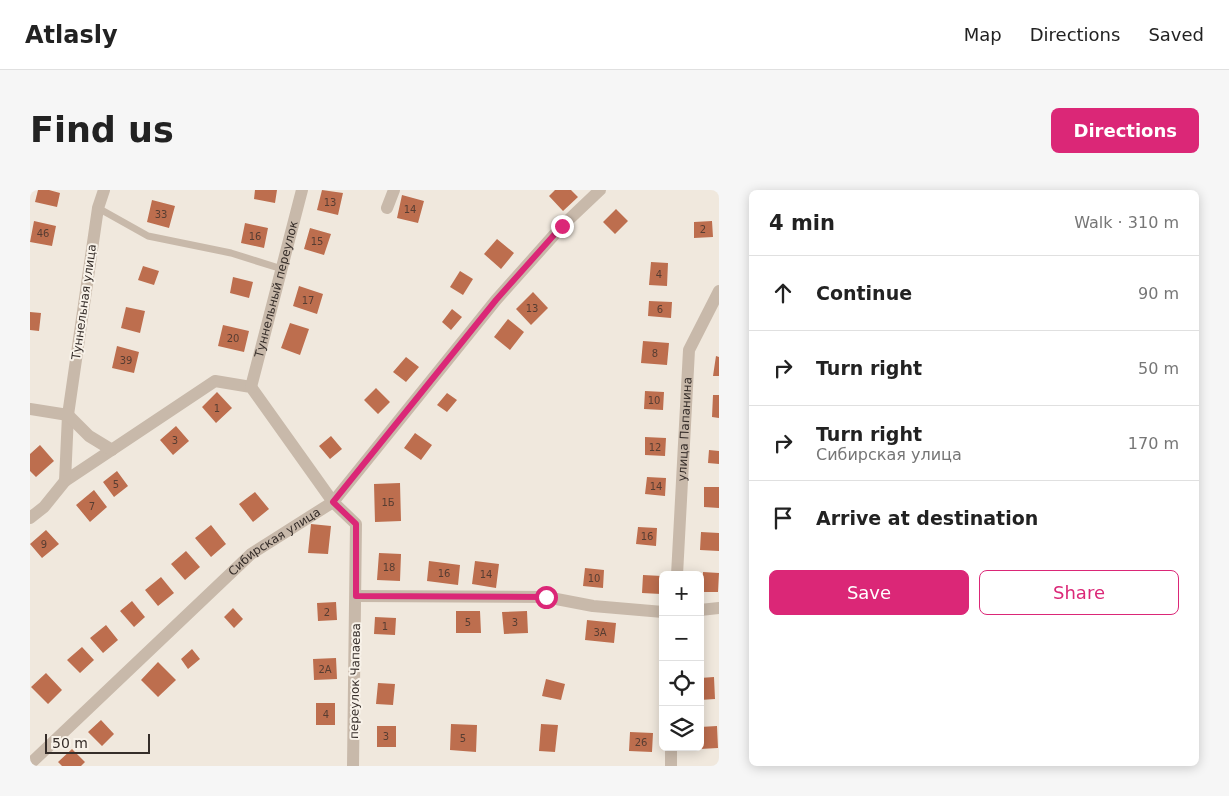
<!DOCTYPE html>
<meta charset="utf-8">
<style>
body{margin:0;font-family:"DejaVu Sans",sans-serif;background:#f6f6f6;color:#222}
.controls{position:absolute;right:15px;bottom:15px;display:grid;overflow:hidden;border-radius:8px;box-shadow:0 2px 12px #0003}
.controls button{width:45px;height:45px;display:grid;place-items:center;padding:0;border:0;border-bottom:1px solid #e0e0e0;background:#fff;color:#222;font:25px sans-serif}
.scale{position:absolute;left:15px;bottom:12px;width:105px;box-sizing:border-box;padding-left:5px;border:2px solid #352d29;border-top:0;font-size:14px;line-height:18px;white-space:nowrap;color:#352d29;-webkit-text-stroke:4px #f8f2e9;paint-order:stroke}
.stop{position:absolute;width:15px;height:15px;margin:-11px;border:4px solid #db2777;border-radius:50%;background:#fff}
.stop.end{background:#db2777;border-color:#fff;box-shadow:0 1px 5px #0008}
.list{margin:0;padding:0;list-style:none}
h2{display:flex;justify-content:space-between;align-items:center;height:65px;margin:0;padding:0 20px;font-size:21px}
h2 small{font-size:16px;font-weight:400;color:#767676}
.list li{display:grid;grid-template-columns:32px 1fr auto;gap:15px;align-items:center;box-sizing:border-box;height:75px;padding:0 20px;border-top:1px solid #e0e0e0}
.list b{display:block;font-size:19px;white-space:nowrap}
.list p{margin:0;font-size:16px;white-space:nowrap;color:#767676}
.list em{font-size:16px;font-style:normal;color:#767676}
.actions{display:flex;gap:10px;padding:15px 20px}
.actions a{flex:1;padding:11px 0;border:1px solid #db2777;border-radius:8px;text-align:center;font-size:18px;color:#db2777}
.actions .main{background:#db2777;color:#fff}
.icon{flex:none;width:28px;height:28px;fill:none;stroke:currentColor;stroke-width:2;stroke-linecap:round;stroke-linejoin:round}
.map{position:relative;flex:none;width:689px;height:576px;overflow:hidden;border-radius:8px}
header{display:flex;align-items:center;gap:30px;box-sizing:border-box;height:70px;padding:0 25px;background:#fff;border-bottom:1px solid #e0e0e0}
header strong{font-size:24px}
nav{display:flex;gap:28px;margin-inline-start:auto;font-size:18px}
.intro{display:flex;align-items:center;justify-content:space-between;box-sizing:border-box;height:120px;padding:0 30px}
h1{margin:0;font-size:35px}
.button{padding:12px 22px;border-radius:8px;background:#db2777;color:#fff;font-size:18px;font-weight:700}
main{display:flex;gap:30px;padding:0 30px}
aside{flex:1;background:#fff;border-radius:8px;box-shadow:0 2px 12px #0003}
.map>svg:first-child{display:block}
.building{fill:#bd6e4e}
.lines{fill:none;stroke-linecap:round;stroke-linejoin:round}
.service{stroke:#c8b9aa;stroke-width:7}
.minor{stroke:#c8b9aa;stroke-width:12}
.tertiary{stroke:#c8b9aa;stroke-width:12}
.route{stroke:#db2777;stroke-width:6}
.labels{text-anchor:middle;stroke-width:4;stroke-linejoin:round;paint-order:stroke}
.number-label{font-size:10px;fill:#573d32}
.street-label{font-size:12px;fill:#352d29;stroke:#f8f2e9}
</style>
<header>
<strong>Atlasly</strong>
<nav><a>Map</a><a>Directions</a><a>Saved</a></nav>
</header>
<div class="intro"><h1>Find us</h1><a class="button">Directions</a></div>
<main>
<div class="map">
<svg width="689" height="576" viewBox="0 0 689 576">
<rect width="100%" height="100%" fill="#f0e8dd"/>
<path class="building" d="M8 0H19L30 3 27 17 5 12Z
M225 0H247L245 13 224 9Z
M292 0 313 3 308 25 287 20Z
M525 0H541L548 7 533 21 519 6Z
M372 5 394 11 388 33 367 28Z
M122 10 145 16 139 38 117 32Z
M586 19 598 31 585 44 573 32Z
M4 31 26 36 22 56 0 52Z
M682 31 683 47 664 48V32Z
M215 33 238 38 234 58 211 53Z
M280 38 301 44 294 65 274 59Z
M467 49 484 63 471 79 454 64Z
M621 72 638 73 637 96 619 95Z
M113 76 129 81 124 95 108 90Z
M430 81 443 89 433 105 420 97Z
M203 87 223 92 219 108 200 103Z
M269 96 293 104 287 124 263 116Z
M503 102 518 118 501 135 486 119Z
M619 111 642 112 641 128 618 126Z
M96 117 115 121 110 143 91 138Z
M422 119 432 127 421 140 412 132Z
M0 122 11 123 9 141 0 140Z
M478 129 494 142 480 160 464 147Z
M260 133 279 139 270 165 251 158Z
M193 135 219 141 214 162 188 156Z
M613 151 639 153 637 175 611 173Z
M87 156 109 162 104 183 82 178Z
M686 166 689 167V186H683Z
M376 167 389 177 376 192 363 182Z
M346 198 360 212 348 224 334 210Z
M615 201 634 202 633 220 614 219Z
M187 202 202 218 186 233 172 217Z
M417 203 427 210 417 222 407 215Z
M683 205H689V228L682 227Z
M146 236 159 251 143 265 130 250Z
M385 243 402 255 391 270 374 258Z
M301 246 312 259 300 269 289 256Z
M615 247 636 248 635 266 615 265Z
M10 255 24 271 6 287 0 281V264Z
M679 260 689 261V274L678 273Z
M87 281 98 296 84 307 73 292Z
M617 287 636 288 635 306 615 304Z
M370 293 371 331 345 332 344 294Z
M674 297H689V318L674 317Z
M64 300 77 317 60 332 46 315Z
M225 302 239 319 223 332 209 314Z
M281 334 301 336 298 364 278 363Z
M181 335 196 354 181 367 165 348Z
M608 337 627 338 626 356 606 354Z
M16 340 29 354 12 368 0 354Z
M671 342 689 343V361L670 360Z
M156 361 170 377 155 390 141 374Z
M349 363 371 364 370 391 347 390Z
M399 371 430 375 428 395 397 391Z
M445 371 469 374 466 398 442 394Z
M555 378 574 380 573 398 553 396Z
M673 382 689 383 688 402H672Z
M613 385 632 386 631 404 612 403Z
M131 387 144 403 128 416 115 400Z
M102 411 115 427 104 437 90 421Z
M306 412 307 430 288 431 287 413Z
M203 418 213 429 204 438 194 427Z
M426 421H450L451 443H426Z
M497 421 498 443 474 444 472 422Z
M345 427 366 428 365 445 344 444Z
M557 430 586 433 584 453 555 450Z
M76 435 88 450 73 463 60 448Z
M52 457 64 470 50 483 37 470Z
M162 459 170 469 158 479 151 469Z
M306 468 307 489 284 490 283 469Z
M128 472 146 490 128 507 111 490Z
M16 483 32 500 18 514 1 497Z
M684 487 685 509 670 510V488Z
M516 489 535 494 531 510 512 506Z
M348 493 365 494 363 515 346 514Z
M286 513H305V535H286Z
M71 530 84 544 72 556 58 542Z
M421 534 447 535 446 562 420 560Z
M511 534 528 535 525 562 509 561Z
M347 536H366V557H347Z
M687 536 688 558 670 559V537Z
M600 542 623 543 622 562 599 561Z
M42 559 55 572 51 576H32L28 572Z"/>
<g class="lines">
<path class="service" d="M68 18 118 46 201 63 252 79"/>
<g class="minor">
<path d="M74 0 68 18 38 225 35 291 185 191 221 197 303 312 326 334 323 576"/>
<path d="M357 18 364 0"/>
<path id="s1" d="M221 197 272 0"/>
<path d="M0 219 38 225 59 246 82 260"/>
<path d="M0 328 14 317 35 291"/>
<path id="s2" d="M647 385 659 160 689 101"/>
<path d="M326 406 516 407 563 416 633 422"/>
<path d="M670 420 689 418"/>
<path d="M641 576V557"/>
</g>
<path class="tertiary" id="s3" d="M0 574 221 364 303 312 466 110 532 36 570 0"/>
</g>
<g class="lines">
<path class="route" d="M516 407 326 406V334L303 312 466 110 532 36"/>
</g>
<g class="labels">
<g class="number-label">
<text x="300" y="16">13</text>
<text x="380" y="23">14</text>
<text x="131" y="28">33</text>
<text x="673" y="43">2</text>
<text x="13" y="47">46</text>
<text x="225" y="50">16</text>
<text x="287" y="55">15</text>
<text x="629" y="88">4</text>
<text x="278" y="114">17</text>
<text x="502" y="122">13</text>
<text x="630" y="123">6</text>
<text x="203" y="152">20</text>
<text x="625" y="167">8</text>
<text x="96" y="174">39</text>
<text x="624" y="214">10</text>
<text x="187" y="222">1</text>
<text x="145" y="254">3</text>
<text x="625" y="261">12</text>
<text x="86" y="298">5</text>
<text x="626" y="300">14</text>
<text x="358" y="316">1Б</text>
<text x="62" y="320">7</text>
<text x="617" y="350">16</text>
<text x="14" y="358">9</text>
<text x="359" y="381">18</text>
<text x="414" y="387">16</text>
<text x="456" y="388">14</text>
<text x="564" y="392">10</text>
<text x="297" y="426">2</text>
<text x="438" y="436">5</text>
<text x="485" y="436">3</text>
<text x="355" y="440">1</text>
<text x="570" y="446">3А</text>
<text x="295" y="483">2А</text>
<text x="296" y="528">4</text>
<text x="356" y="550">3</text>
<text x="433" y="552">5</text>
<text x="611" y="556">26</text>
</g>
<g class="street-label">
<text dy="4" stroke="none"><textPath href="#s1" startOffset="101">Туннельный переулок</textPath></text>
<text transform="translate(54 112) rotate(-82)" y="4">Туннельная улица</text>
<text dy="4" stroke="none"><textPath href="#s2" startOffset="146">улица Папанина</textPath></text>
<text dy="4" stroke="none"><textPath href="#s3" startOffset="331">Сибирская улица</textPath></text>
<text transform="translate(325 491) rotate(-89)" y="4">переулок Чапаева</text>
</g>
</g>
</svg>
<div class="controls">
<button>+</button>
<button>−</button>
<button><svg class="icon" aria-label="locate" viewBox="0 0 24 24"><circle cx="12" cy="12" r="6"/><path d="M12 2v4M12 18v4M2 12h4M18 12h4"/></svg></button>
<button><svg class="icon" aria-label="layers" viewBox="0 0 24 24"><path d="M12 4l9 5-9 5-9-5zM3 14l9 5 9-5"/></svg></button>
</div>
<div class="scale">50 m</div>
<div class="stop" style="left:516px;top:407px"></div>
<div class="stop end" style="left:532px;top:36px"></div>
</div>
<aside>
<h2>4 min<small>Walk · 310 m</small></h2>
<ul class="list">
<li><svg class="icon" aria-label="ahead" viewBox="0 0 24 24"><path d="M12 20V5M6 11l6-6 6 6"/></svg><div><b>Continue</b></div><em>90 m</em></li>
<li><svg class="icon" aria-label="right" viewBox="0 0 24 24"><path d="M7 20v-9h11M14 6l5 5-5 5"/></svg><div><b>Turn right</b></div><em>50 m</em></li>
<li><svg class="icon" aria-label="right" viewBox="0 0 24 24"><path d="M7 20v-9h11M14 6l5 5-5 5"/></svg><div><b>Turn right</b><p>Сибирская улица</p></div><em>170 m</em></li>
<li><svg class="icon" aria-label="arrive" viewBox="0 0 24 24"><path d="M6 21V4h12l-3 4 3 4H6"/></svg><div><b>Arrive at destination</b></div></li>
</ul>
<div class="actions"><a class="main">Save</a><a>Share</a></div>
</aside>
</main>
